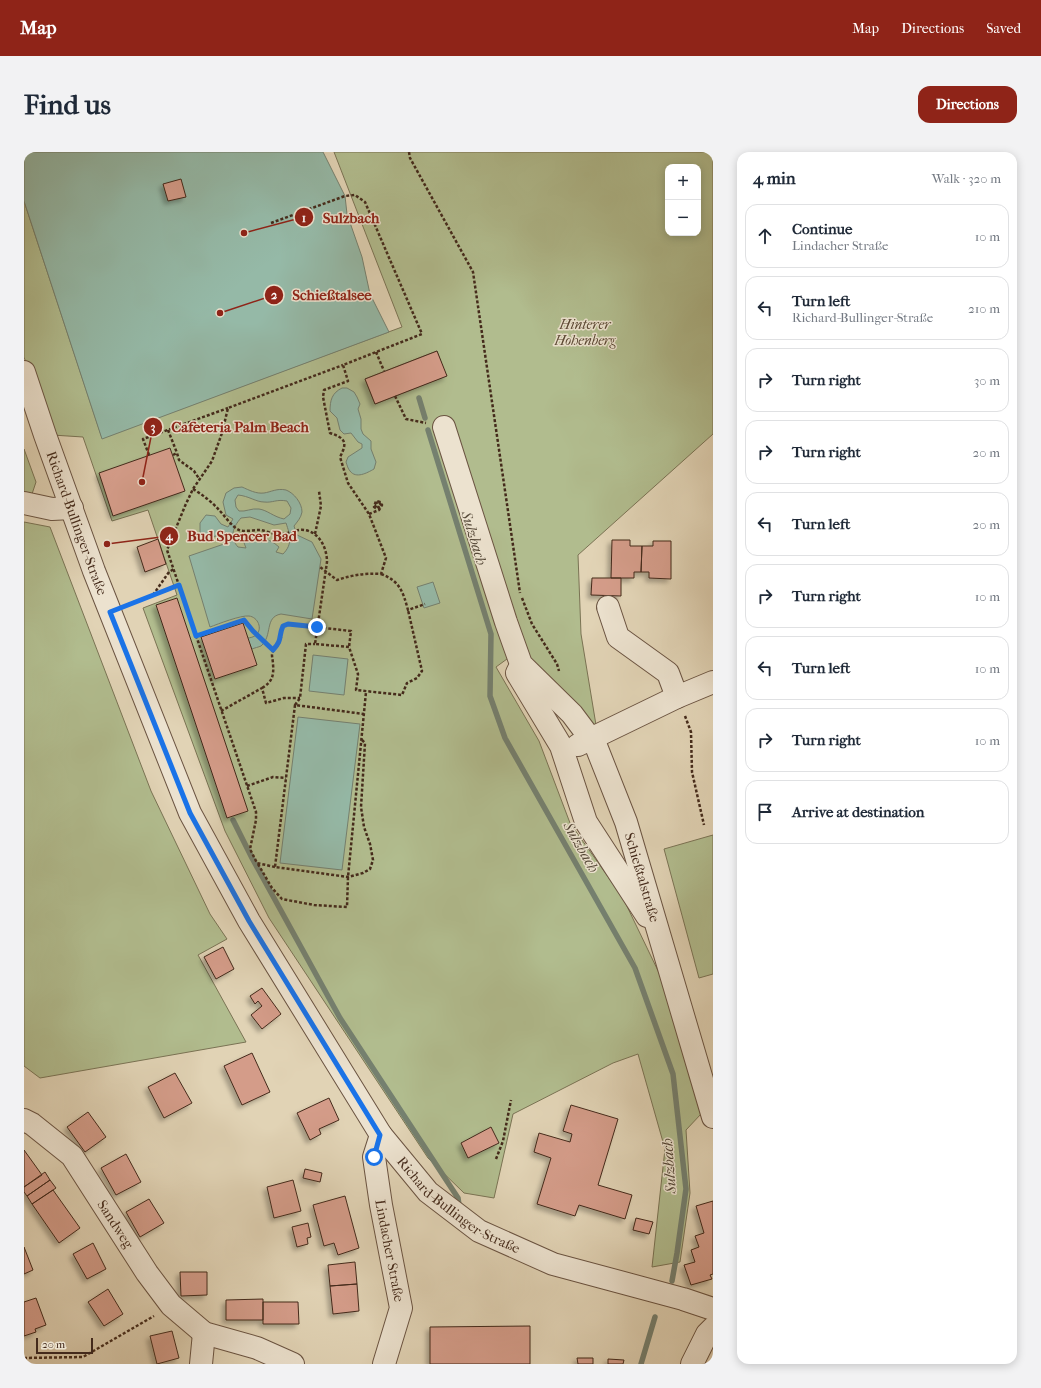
<!DOCTYPE html>
<meta charset="utf-8">
<style>
body{margin:0;font-family:"IM FELL French Canon",serif;background:#f2f2f3;color:#1f2937}
.controls{position:absolute;right:12px;top:12px;display:grid;overflow:hidden;border-radius:8px;box-shadow:0 2px 10px #0003}
.controls button{width:36px;height:36px;display:grid;place-items:center;padding:0;border:0;border-bottom:1px solid #e0e1e3;background:#fff;color:#1f2937;font:20px sans-serif}
.scale{position:absolute;left:12px;bottom:10px;width:57px;box-sizing:border-box;padding-left:4px;border:2px solid #442a1b;border-top:0;font-size:11px;line-height:14px;white-space:nowrap;color:#442a1b;-webkit-text-stroke:3px #ece2cf;paint-order:stroke}
.stop{position:absolute;width:12px;height:12px;margin:-9px;border:3px solid #1a73e8;border-radius:50%;background:#fff}
.stop.end{background:#1a73e8;border-color:#fff;box-shadow:0 1px 4px #0008}
.list{margin:0;padding:0;list-style:none}
h2{display:flex;justify-content:space-between;align-items:center;height:52px;margin:0;padding:0 16px;font-size:17px}
h2 small{font-size:13px;font-weight:400;color:#747a83}
.list li{display:grid;grid-template-columns:26px 1fr auto;gap:12px;align-items:center;box-sizing:border-box;height:64px;margin:0 8px 8px;padding:0 8px;border:1px solid #e0e1e3;border-radius:12px}
.list b{display:block;font-size:15px;white-space:nowrap}
.list p{margin:0;font-size:13px;white-space:nowrap;color:#747a83}
.list em{font-size:13px;font-style:normal;color:#747a83}
.icon{flex:none;width:22px;height:22px;fill:none;stroke:currentColor;stroke-width:2;stroke-linecap:round;stroke-linejoin:round}
.map{position:relative;flex:none;width:689px;height:1212px;overflow:hidden;border-radius:12px}
header{display:flex;align-items:center;gap:24px;box-sizing:border-box;height:56px;padding:0 20px;background:#8f2418;color:#fff}
header strong{font-size:19px}
nav{display:flex;gap:22px;margin-inline-start:auto;font-size:14px}
.intro{display:flex;align-items:center;justify-content:space-between;box-sizing:border-box;height:96px;padding:0 24px}
h1{margin:0;font-size:28px}
.button{padding:10px 18px;border-radius:12px;background:#8f2418;color:#fff;font-size:14px;font-weight:700}
main{display:flex;gap:24px;padding:0 24px}
aside{flex:1;background:#fff;border-radius:12px;box-shadow:0 2px 10px #0003}
.map>svg:first-child{display:block}
.green{fill:#b1bc8e;stroke:#7a7354;fill-rule:evenodd}
.water{fill:#95b9a7;stroke:#75806f;fill-rule:evenodd}
.lines{fill:none;stroke-linecap:round;stroke-linejoin:round}
.stream{stroke:#75806f;stroke-width:5.5}
.building{fill:#d49c89;stroke:#442a1b;filter:url(#shadow)}
.minor-casing{stroke:#6b5442;stroke-width:24}
.path{stroke:#442a1b;stroke-width:2.5;stroke-dasharray:3 2;stroke-linecap:butt}
.minor{stroke:#ece2cf;stroke-width:22}
.route{stroke:#1a73e8;stroke-width:5}
.labels{text-anchor:middle;stroke-width:3;stroke-linejoin:round;paint-order:stroke}
.park-label{font-size:14px;font-style:italic;fill:#5a4732;stroke:#ece2cf}
.street-label{font-size:14px;fill:#442a1b;stroke:#ece2cf}
.water-label{font-size:15px;font-style:italic;fill:#544737;stroke:#ece2cf}
.leader{fill:none;stroke:#8f2418;stroke-width:1.5}
.callout-dot{fill:#8f2418;stroke:#ece2cf;stroke-width:1.5}
.mark-label{font-size:12px;text-anchor:middle;font-weight:bold;fill:#fff}
.callout-label{font-size:15px;text-anchor:middle;font-weight:bold;fill:#8f2418;stroke:#ece2cf;stroke-width:3;stroke-linejoin:round;paint-order:stroke}
</style>
<header>
<strong>Map</strong>
<nav><a>Map</a><a>Directions</a><a>Saved</a></nav>
</header>
<div class="intro"><h1>Find us</h1><a class="button">Directions</a></div>
<main>
<div class="map">
<svg width="689" height="1212" viewBox="0 0 689 1212">
<defs>
<filter id="shadow"><feDropShadow dx="-3.5" dy="3.5" stdDeviation="2" flood-color="#0004"/></filter>
</defs>
<rect width="100%" height="100%" fill="#e1d3b5"/>
<filter id="stains"><feTurbulence type="fractalNoise" baseFrequency=".005" numOctaves="4"/><feColorMatrix values="0 0 0 0 .2 0 0 0 0 .09 0 0 0 0 .02 0 0 0 .5 -.17"/></filter>
<radialGradient id="worn" r=".72"><stop offset=".6" stop-color="#630" stop-opacity="0"/><stop offset="1" stop-color="#630" stop-opacity=".3"/></radialGradient>
<path class="green" d="M310 0H689V282L554 403 557 482 572 573 689 928V956L677 962 662 978 666 1041 656 1110 628 1115 641 997 614 902 589 911 489 962 470 1046 440 1041 404 1006 245 766 201 679 119 456 153 443 124 358 88 369 59 285 28 283 0 205V49L78 286 378 175ZM644 15H674V81H644ZM413 199 422 224 351 252 341 227ZM494 499 562 589 627 761 650 852 599 746 546 671 515 589 472 515Z
M0 297 12 330 8 342 0 340Z
M0 370 26 375 127 639 186 762 203 787 174 803 222 890 16 926 0 914Z
M689 683V822L675 826 640 697Z"/>
<path class="water" d="M0 0H299L321 44 323 62 338 105 346 142 365 180 78 287 0 49Z
M318 236H323L330 240 333 245 336 252 334 257 337 267V277L339 282 347 289V297L352 310 350 317C343 321 332 327 326 319 324 317 323 313 322 310L324 305 338 296V292L334 290 327 281 320 282 316 278 313 266 306 259C306 248 308 241 318 236Z
M218 335C225 338 232 342 240 341 247 340 253 336 262 338 270 341 278 351 278 360 277 366 273 370 270 374L273 383 288 390 297 407 288 467 257 462C240 465 249 484 237 494 235 495 230 496 228 497L223 486C226 486 230 485 232 483 239 477 234 465 225 464 217 463 194 472 186 475L165 404 200 392 201 380H195L192 384 183 386 176 380V371L182 363 191 364 197 372 204 375 209 367 202 363 199 350 202 341 210 336ZM214 343C225 344 232 350 240 350 249 351 252 347 263 349L267 356 266 362 260 367C250 365 243 358 235 357 227 356 222 360 215 359L212 355 211 348ZM226 365 250 373 262 371C266 383 269 392 259 402L252 400 255 395C244 385 233 384 219 388L222 396 214 395C205 385 209 375 217 366Z
M409 430 416 451 400 456 393 435Z
M289 503 324 507 320 543 285 539Z
M274 565 336 572 318 718 256 711Z"/>
<g class="lines">
<path class="stream" d="M395 246 401 266
M404 278 467 482 466 544 481 586 611 816 649 922 662 1037 653 1101 648 1129
M209 668 228 706 316 866 434 1046 435 1053
M617 1212 631 1165"/>
</g>
<path class="building" d="M157 27 162 45 144 49 139 32Z
M413 199 423 224 351 252 341 227Z
M146 296 161 339 89 364 75 321Z
M134 387 142 412 121 420 113 395Z
M588 388H606V394H618L617 420H610V426H587Z
M629 389H647V427L625 426V420H617L618 394H629Z
M568 426H597V444L567 443Z
M153 446 224 659 203 666 132 453Z
M219 471 233 513 191 527 177 485Z
M199 795 210 817 192 827 180 805Z
M238 836 257 862 238 877 227 863 238 854 234 849 231 852 226 844Z
M228 901 246 940 218 953 200 914Z
M151 921 168 951 140 966 124 935Z
M305 946 315 968 295 977 297 982 286 988 273 961Z
M547 953 594 967 574 1033 608 1043 601 1067 555 1053 551 1064 513 1052 527 1006 510 1000 515 981 546 990 548 982 539 979Z
M64 960 82 985 61 1000 43 975Z
M467 975 475 991 444 1006 437 991Z
M0 998 18 1023 0 1035Z
M102 1002 117 1030 92 1043 77 1016Z
M281 1017 298 1021 296 1030 279 1026Z
M21 1020 26 1028 3 1044 0 1040V1035Z
M26 1028 32 1036 8 1052 3 1044Z
M269 1028 277 1059 250 1066 243 1035Z
M29 1038 56 1076 35 1091 8 1052Z
M321 1044 335 1096 314 1103 310 1091 300 1094 289 1053Z
M125 1047 140 1071 116 1085 102 1060Z
M689 1049V1122L686 1123 688 1127 667 1133 660 1113 671 1110 667 1098 675 1095 671 1084 680 1081 672 1054Z
M612 1066 629 1070 625 1082 609 1078Z
M284 1071 287 1085 283 1086 284 1092 273 1095 268 1075Z
M69 1091 82 1117 63 1127 49 1102Z
M0 1095 9 1118 0 1122Z
M331 1110 333 1132 306 1134 304 1113Z
M156 1120H183V1143L157 1144Z
M333 1132 335 1159 309 1162 306 1134Z
M84 1137 99 1162 80 1174 64 1150Z
M12 1146 22 1173 11 1177 12 1180 0 1184V1150Z
M239 1147V1168H202V1148Z
M239 1150H274L275 1172H239Z
M506 1174V1212H406V1175Z
M148 1179 155 1206 133 1212 126 1184Z
M553 1206H569V1212H554Z
M584 1207 600 1208 599 1212H584Z"/>
<g class="lines">
<g class="minor-casing">
<g id="minor">
<path id="s1" d="M0 220 21 283 70 419 166 661 225 769 357 983 404 1040 455 1079 529 1112 659 1147 689 1157"/>
<path id="s2" d="M420 275 482 470 497 512 548 562 572 594 602 670 689 965"/>
<path d="M0 351 28 357 48 356"/>
<path d="M584 455 594 485 644 521 653 545"/>
<path d="M495 517 493 521 537 594 562 670 623 764"/>
<path d="M554 593 653 545 689 530"/>
<path id="s3" d="M0 968 8 972 48 1004 123 1121 147 1153 180 1181 233 1196 269 1212"/>
<path id="s4" d="M357 983 350 1005 357 1053 377 1156 360 1212"/>
<path d="M177 1212 180 1181"/>
<path d="M668 1212 683 1182 689 1176"/>
</g>
</g>
<path class="path" d="M385 0 386 6 449 120 496 441
M247 71 321 44 331 43 341 50 398 182 319 213 324 229 300 238 299 245 306 281C321 286 324 290 316 305L324 331 345 362 362 406 357 422C341 421 328 423 313 428L296 415
M352 200 360 219
M371 244 382 267 402 271
M144 278 153 301
M125 303 119 287 204 256
M149 303 153 301 155 308 170 319 176 328
M169 337C179 343 188 350 195 358 201 364 207 374 215 378 221 380 229 378 236 378 243 379 250 383 257 382 263 382 269 379 275 378 293 376 303 394 303 410L291 492 325 495 334 522 332 538 378 543 383 531 393 526 398 519 384 458
M345 362 355 358 358 353 356 350 352 349 350 355 353 357 357 353 355 350 352 351 350 353 353 356 354 354
M291 382 297 354 295 339
M357 422C376 429 379 440 384 458L401 452
M129 443 145 420 150 417
M498 446 508 472 533 512 535 519
M105 452 155 433
M172 484 220 468 229 479 249 498
M238 536C248 530 250 524 249 512 249 509 248 506 248 503 248 497 254 494 256 489 258 484 256 480 259 474L264 472 327 479 325 495
M271 553 276 546 282 492H291
M197 559 238 536 242 551 260 546H276
M661 564 667 580 668 620 680 673
M338 588 341 591 337 655 340 675 346 692 349 708 346 717 339 721 324 725 251 715 271 553 340 562
M223 634 249 625 262 626
M234 712 248 736 258 747 290 753 323 755 324 725 342 540
M251 715 233 711 226 697 232 668V660L143 398 161 354 169 337 188 309 198 281 204 256 319 213
M472 1007 479 989 487 948
M0 1206 59 1205 130 1164"/>
<use href="#minor" class="minor"/>
</g>
<g class="lines">
<path class="route" d="M293 475 264 472 259 474C254 485 259 487 249 498L229 479 220 468 172 484 155 433 86 460 166 661 225 769 356 983 350 1005"/>
</g>
<g class="labels">
<g class="park-label">
<text x="561" y="177">Hinterer<tspan x="561" dy="16">Hohenberg</tspan></text>
</g>
<g class="street-label">
<text dy="5" stroke="none"><textPath href="#s1" startOffset="160">Richard-Bullinger-Straße</textPath></text>
<text dy="5" stroke="none"><textPath href="#s2" startOffset="500">Schießtalstraße</textPath></text>
<text dy="5" stroke="none"><textPath href="#s1" startOffset="952">Richard-Bullinger-Straße</textPath></text>
<text dy="5" stroke="none"><textPath href="#s3" startOffset="141">Sandweg</textPath></text>
<text dy="5" stroke="none"><textPath href="#s4" startOffset="118">Lindacher Straße</textPath></text>
</g>
<g class="water-label">
<text transform="translate(450 386) rotate(73)" y="5">Sulzbach</text>
<text transform="translate(557 695) rotate(60)" y="5">Sulzbach</text>
<text transform="translate(645 1014) rotate(-94)" y="5">Sulzbach</text>
</g>
</g>
<path class="leader" d="M220 81L280 65M196 161L250 143M118 330L129 275M83 392L145 384"/>
<g class="callout-dot">
<circle cx="220" cy="81" r="4"/>
<circle cx="196" cy="161" r="4"/>
<circle cx="118" cy="330" r="4"/>
<circle cx="83" cy="392" r="4"/>
<circle cx="280" cy="65" r="10"/>
<circle cx="250" cy="143" r="10"/>
<circle cx="129" cy="275" r="10"/>
<circle cx="145" cy="384" r="10"/>
</g>
<g class="mark-label">
<text x="280" y="70">1</text>
<text x="250" y="147">2</text>
<text x="129" y="279">3</text>
<text x="145" y="388">4</text>
</g>
<g class="callout-label">
<text x="327" y="71">Sulzbach</text>
<text x="308" y="148">Schießtalsee</text>
<text x="216" y="280">Cafeteria Palm Beach</text>
<text x="218" y="389">Bud Spencer Bad</text>
</g>
<rect width="100%" height="100%" filter="url(#stains)"/>
<rect width="100%" height="100%" fill="url(#worn)"/>
</svg>
<div class="controls">
<button>+</button>
<button>−</button>
</div>
<div class="scale">20 m</div>
<div class="stop" style="left:350px;top:1005px"></div>
<div class="stop end" style="left:293px;top:475px"></div>
</div>
<aside>
<h2>4 min<small>Walk · 320 m</small></h2>
<ul class="list">
<li><svg class="icon" aria-label="ahead" viewBox="0 0 24 24"><path d="M12 20V5M6 11l6-6 6 6"/></svg><div><b>Continue</b><p>Lindacher Straße</p></div><em>10 m</em></li>
<li><svg class="icon" aria-label="left" viewBox="0 0 24 24"><path d="M17 20v-9H6M10 6l-5 5 5 5"/></svg><div><b>Turn left</b><p>Richard-Bullinger-Straße</p></div><em>210 m</em></li>
<li><svg class="icon" aria-label="right" viewBox="0 0 24 24"><path d="M7 20v-9h11M14 6l5 5-5 5"/></svg><div><b>Turn right</b></div><em>30 m</em></li>
<li><svg class="icon" aria-label="right" viewBox="0 0 24 24"><path d="M7 20v-9h11M14 6l5 5-5 5"/></svg><div><b>Turn right</b></div><em>20 m</em></li>
<li><svg class="icon" aria-label="left" viewBox="0 0 24 24"><path d="M17 20v-9H6M10 6l-5 5 5 5"/></svg><div><b>Turn left</b></div><em>20 m</em></li>
<li><svg class="icon" aria-label="right" viewBox="0 0 24 24"><path d="M7 20v-9h11M14 6l5 5-5 5"/></svg><div><b>Turn right</b></div><em>10 m</em></li>
<li><svg class="icon" aria-label="left" viewBox="0 0 24 24"><path d="M17 20v-9H6M10 6l-5 5 5 5"/></svg><div><b>Turn left</b></div><em>10 m</em></li>
<li><svg class="icon" aria-label="right" viewBox="0 0 24 24"><path d="M7 20v-9h11M14 6l5 5-5 5"/></svg><div><b>Turn right</b></div><em>10 m</em></li>
<li><svg class="icon" aria-label="arrive" viewBox="0 0 24 24"><path d="M6 21V4h12l-3 4 3 4H6"/></svg><div><b>Arrive at destination</b></div></li>
</ul>
</aside>
</main>
